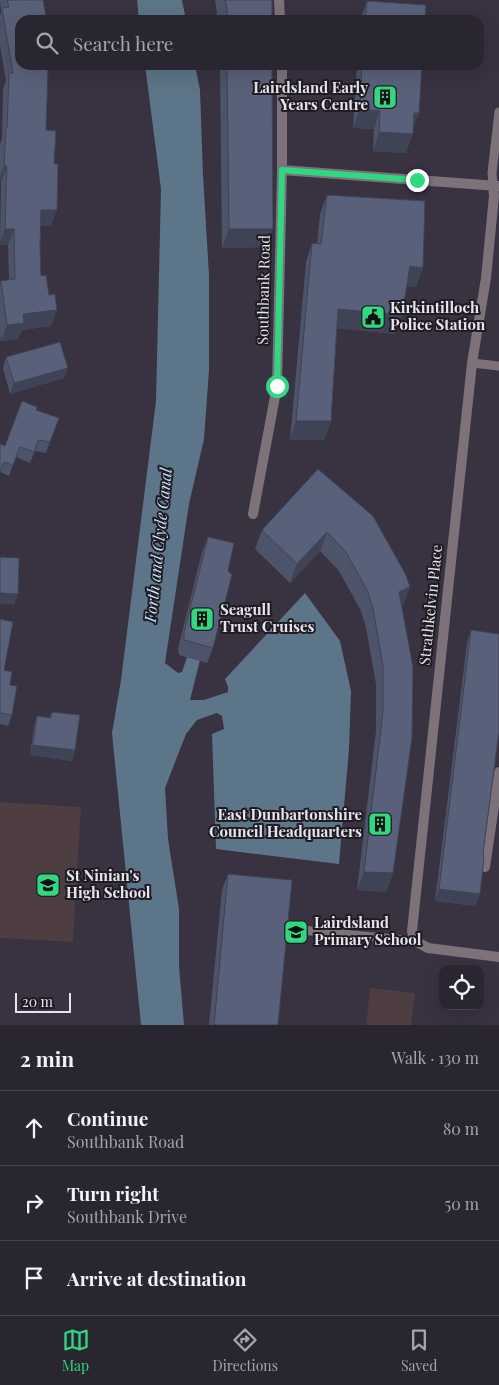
<!DOCTYPE html>
<meta charset="utf-8">
<style>
body{margin:0;font-family:"Playfair Display",serif;background:#36323d;color:#f1f3f6}
.controls{position:absolute;right:15px;bottom:15px;display:grid;overflow:hidden;border-radius:10px;box-shadow:0 5px 20px #0002}
.controls button{width:45px;height:45px;display:grid;place-items:center;padding:0;border:0;border-bottom:1px solid #46434d;background:#2a2631;color:#f1f3f6;font:25px sans-serif}
.scale{position:absolute;left:15px;bottom:12px;width:56px;box-sizing:border-box;padding-left:5px;border:2px solid #e8e4ee;border-top:0;font-size:14px;line-height:18px;white-space:nowrap;color:#e8e4ee;-webkit-text-stroke:4px #1e1c22;paint-order:stroke}
.stop{position:absolute;width:15px;height:15px;margin:-11px;border:4px solid #31d882;border-radius:50%;background:#fff}
.stop.end{background:#31d882;border-color:#fff;box-shadow:0 1px 5px #0008}
.list{margin:0;padding:0;list-style:none}
h2{display:flex;justify-content:space-between;align-items:center;height:65px;margin:0;padding:0 20px;font-size:21px}
h2 small{font-size:16px;font-weight:400;color:#a5a5ab}
.list li{display:grid;grid-template-columns:32px 1fr auto;gap:15px;align-items:center;box-sizing:border-box;height:75px;padding:0 20px;border-top:1px solid #46434d}
.list b{display:block;font-size:19px;white-space:nowrap}
.list p{margin:0;font-size:16px;white-space:nowrap;color:#a5a5ab}
.list em{font-size:16px;font-style:normal;color:#a5a5ab}
.icon{flex:none;width:28px;height:28px;fill:none;stroke:currentColor;stroke-width:2;stroke-linecap:round;stroke-linejoin:round}
.map{position:relative;flex:none;width:499px;height:1025px;overflow:hidden}
.search{position:absolute;background:#2a2631;box-shadow:0 5px 20px #0002;left:15px;right:15px;top:15px;height:55px;display:flex;align-items:center;gap:12px;box-sizing:border-box;padding:0 18px;border-radius:15px;color:#a5a5ab;font-size:19px}
.sheet{height:290px;background:#2a2631}
nav{display:flex;justify-content:space-around;align-items:center;box-sizing:border-box;height:70px;border-top:1px solid #46434d;background:#2a2631;font-size:14px;color:#a5a5ab}
nav a{display:grid;justify-items:center;gap:2px}
nav .on{color:#31d882}
.map>svg:first-child{display:block}
.green{fill:#4e3d41}
.water{fill:#5d7588}
.lines{fill:none;stroke-linecap:round;stroke-linejoin:round}
.lane{stroke:#7d727a;stroke-width:9}
.street{stroke:#7d727a;stroke-width:10}
.wall{fill:#4d5368}
.shaded-wall{fill:#3e4355}
.building{fill:#596079;stroke:#3e4355}
.route{stroke:#31d882;stroke-width:6}
.labels{text-anchor:middle;stroke-width:4;stroke-linejoin:round;paint-order:stroke}
.poi-label{font-size:15px;font-weight:bold;fill:#e8e4ee;stroke:#1e1c22;text-anchor:start}
.street-label{font-size:15px;fill:#e8e4ee;stroke:#1e1c22}
.water-label{font-size:16px;font-style:italic;fill:#c9e4fb;stroke:#1e1c22}
</style>
<div class="map">
<svg width="499" height="1025" viewBox="0 0 499 1025">
<rect width="100%" height="100%" fill="#383241"/>
<path class="green" d="M0 802 81 807 73 942 0 938Z
M370 988 415 993 411 1025H366Z"/>
<path class="water" d="M137 0H182L186 20H139Z
M145 65H195L200 90 203 175 209 275V370L204 439 189 504 165 663 178 673 182 672 187 657 200 660 190 700H204L228 692V687L225 679 305 593 340 641 351 691 349 749 339 864 216 849 212 734 224 729 222 716 217 713 197 720 186 734 165 788 168 839 179 909V966L184 1025H141L112 733 121 680 156 401 161 189Z"/>
<g class="lines">
<path class="lane" d="M493 186 492 173 499 112
M472 363 499 366
M301 930 415 941"/>
<path class="street" d="M279 0 280 20
M282 170 498 186
M493 186 494 196 486 278 472 363 412 931 415 941 428 948 499 957
M253 514 277 386 282 170V65
M485 867 499 772"/>
</g>
<path class="wall" d="M0 0H43L20 20 46 130 51 226H40V247L41 276 51 326 22 330 18 339 1 341 0 334V284L1 281 9 280 8 245H0L1 182H0V144L2 139 3 89 6 81 0 46V15L1 13Z
M215 0H272V20H218Z
M367 1 365 20H360Z
M220 65H272L266 247 222 248Z
M357 65H422L413 130 406 153 373 151 374 129 353 128Z
M327 195 423 268 416 287 407 286 395 334 337 328 331 421 324 440H290L306 262 312 243 317 244 320 214Z
M6 357 64 378 10 394 3 368Z
M36 410 59 418 46 453 35 451 30 463 16 457 9 476 0 472 5 446Z
M318 469 403 606 402 607 393 873 386 892 357 890 376 731V684L366 628 361 611 339 571 320 551 290 583 255 549 262 530Z
M208 537 228 571 213 648 207 663 179 655 178 649 202 552Z
M0 619 4 670 10 685 12 715 8 726 0 724Z
M471 630 483 853 480 894 475 906 435 901 467 643Z
M52 712 75 750 72 761 30 755 34 727 37 716 49 718Z
M228 874 278 1025H209L222 889Z"/>
<path class="shaded-wall" d="M46 17 45 20H39V18Z
M360 109 380 111 374 129 353 128Z
M414 113H419L412 132Z
M379 132 413 134 406 153 373 151Z
M4 166H7L1 182H0V176Z
M41 210H57L51 226H35Z
M5 229H14L8 245H0V242Z
M229 229H273L266 247 222 248Z
M410 266 423 268 416 287 403 285Z
M338 309 402 315 395 334 331 328Z
M57 310 51 326 22 330 18 339 1 341 7 325 23 314Z
M68 368 64 378 10 394 14 383Z
M296 421H331L324 440H290Z
M327 532 320 551 290 583 297 564Z
M410 587 403 606 392 611 399 592Z
M0 593 18 594 14 605 0 604Z
M33 745 75 750 72 761 30 755Z
M364 872 393 873 386 892 357 890Z
M439 889 480 894 475 906 435 901Z"/>
<path class="building" d="M7 0H43L46 17 39 18 40 20H20V65H47L48 71 46 130 56 131 54 164H58L57 210H41L40 247 41 276 46 275 49 295 55 294 57 310 23 314 24 323 7 325 1 281 15 279 14 229H5L7 166H4L6 128H7L9 73H13L2 8 9 7Z
M225 0H272V20H227V9Z
M367 1 426 5 425 20H365Z
M227 65H272L273 229H229Z
M362 65H422L419 113H414L413 134 379 132 380 111 360 109Z
M327 195 425 201 423 268 410 266 402 315 338 309 331 421H296L312 243 321 244Z
M60 342 68 368 14 383 6 357Z
M22 401 37 407 36 410 59 418 50 442 38 440 34 452 20 447 13 465 4 462 0 472V444L5 446Z
M318 469 373 516 406 575 410 587 399 592 413 667 412 738 393 873 364 872 383 712V665L373 609 368 592 346 552 327 532 297 564 262 530Z
M208 537 234 543 228 571 232 575 213 648 184 640V633Z
M0 557 19 558 18 594 0 593Z
M0 619 13 622 4 670 12 672 10 685 17 686 12 715 0 713Z
M471 630 499 634V732L483 853 484 858 480 894 439 889Z
M52 712 80 715 75 750 33 745 37 716 51 718Z
M228 874 292 880 278 1025H214Z"/>
<g class="lines">
<path class="route" d="M277 386 282 170 417 180"/>
</g>
<defs>
<g id="building-square" transform="scale(1.25)"><rect x="-9" y="-9" width="18" height="18" rx="4" fill="#31d882" stroke="#1e1c22"/><path d="M-4-6H4V6H1V3H-1V6H-4ZM-2.5-4.3h1.7v1.8h-1.7ZM.8-4.3h1.7v1.8H.8ZM-2.5-1h1.7V.8h-1.7ZM.8-1h1.7V.8H.8Z" fill="#111"/></g>
<g id="civic-square" transform="scale(1.25)"><rect x="-9" y="-9" width="18" height="18" rx="4" fill="#31d882" stroke="#1e1c22"/><path d="M-.6-6.5H3V-4.5H.6V-3L4-1V1h2V6H-6V1h2V-1L-.6-3ZM-1.2 2.5V6h2.4V2.5Z" fill="#111"/></g>
<g id="school-square" transform="scale(1.25)"><rect x="-9" y="-9" width="18" height="18" rx="4" fill="#31d882" stroke="#1e1c22"/><path d="M0-5L7-2L0 1L-7-2ZM-4 1L0 2.5L4 1V4Q0 6-4 4Z" fill="#111"/></g>
</defs>
<g fill-rule="evenodd">
<use href="#building-square" x="385" y="97"/>
<use href="#civic-square" x="373" y="317"/>
<use href="#building-square" x="202" y="619"/>
<use href="#building-square" x="380" y="824"/>
<use href="#school-square" x="48" y="885"/>
<use href="#school-square" x="296" y="932"/>
</g>
<g class="labels">
<g class="poi-label">
<text x="368" y="93" text-anchor="end">Lairdsland Early<tspan x="368" dy="17">Years Centre</tspan></text>
<text x="390" y="313">Kirkintilloch<tspan x="390" dy="17">Police Station</tspan></text>
<text x="220" y="615">Seagull<tspan x="220" dy="17">Trust Cruises</tspan></text>
<text x="362" y="820" text-anchor="end">East Dunbartonshire<tspan x="362" dy="17">Council Headquarters</tspan></text>
<text x="66" y="881">St Ninian's<tspan x="66" dy="17">High School</tspan></text>
<text x="314" y="928">Lairdsland<tspan x="314" dy="17">Primary School</tspan></text>
</g>
<g class="street-label">
<text transform="translate(264 290) rotate(-89)" y="5">Southbank Road</text>
<text transform="translate(431 605) rotate(-84)" y="5">Strathkelvin Place</text>
</g>
<g class="water-label">
<text transform="translate(158 545) rotate(-84)" y="6">Forth and Clyde Canal</text>
</g>
</g>
</svg>
<div class="controls">
<button><svg class="icon" aria-label="locate" viewBox="0 0 24 24"><circle cx="12" cy="12" r="6"/><path d="M12 2v4M12 18v4M2 12h4M18 12h4"/></svg></button>
</div>
<div class="scale">20 m</div>
<div class="stop" style="left:277px;top:386px"></div>
<div class="stop end" style="left:417px;top:180px"></div>
<div class="search"><svg class="icon" aria-label="search" viewBox="0 0 24 24"><circle cx="10" cy="10" r="6"/><path d="M15 15l6 6"/></svg>Search here</div>
</div>
<section class="sheet">
<h2>2 min<small>Walk · 130 m</small></h2>
<ul class="list">
<li><svg class="icon" aria-label="ahead" viewBox="0 0 24 24"><path d="M12 20V5M6 11l6-6 6 6"/></svg><div><b>Continue</b><p>Southbank Road</p></div><em>80 m</em></li>
<li><svg class="icon" aria-label="right" viewBox="0 0 24 24"><path d="M7 20v-9h11M14 6l5 5-5 5"/></svg><div><b>Turn right</b><p>Southbank Drive</p></div><em>50 m</em></li>
<li><svg class="icon" aria-label="arrive" viewBox="0 0 24 24"><path d="M6 21V4h12l-3 4 3 4H6"/></svg><div><b>Arrive at destination</b></div></li>
</ul>
</section>
<nav>
<a class="on"><svg class="icon" aria-label="map" viewBox="0 0 24 24"><path d="M3 6l6-2 6 2 6-2v14l-6 2-6-2-6 2zM9 4v14M15 6v14"/></svg>Map</a>
<a><svg class="icon" aria-label="directions" viewBox="0 0 24 24"><path d="M12 3l9 9-9 9-9-9zM9 14v-3h6M13 9l2 2-2 2"/></svg>Directions</a>
<a><svg class="icon" aria-label="saved" viewBox="0 0 24 24"><path d="M7 4h10v16l-5-4-5 4z"/></svg>Saved</a>
</nav>
